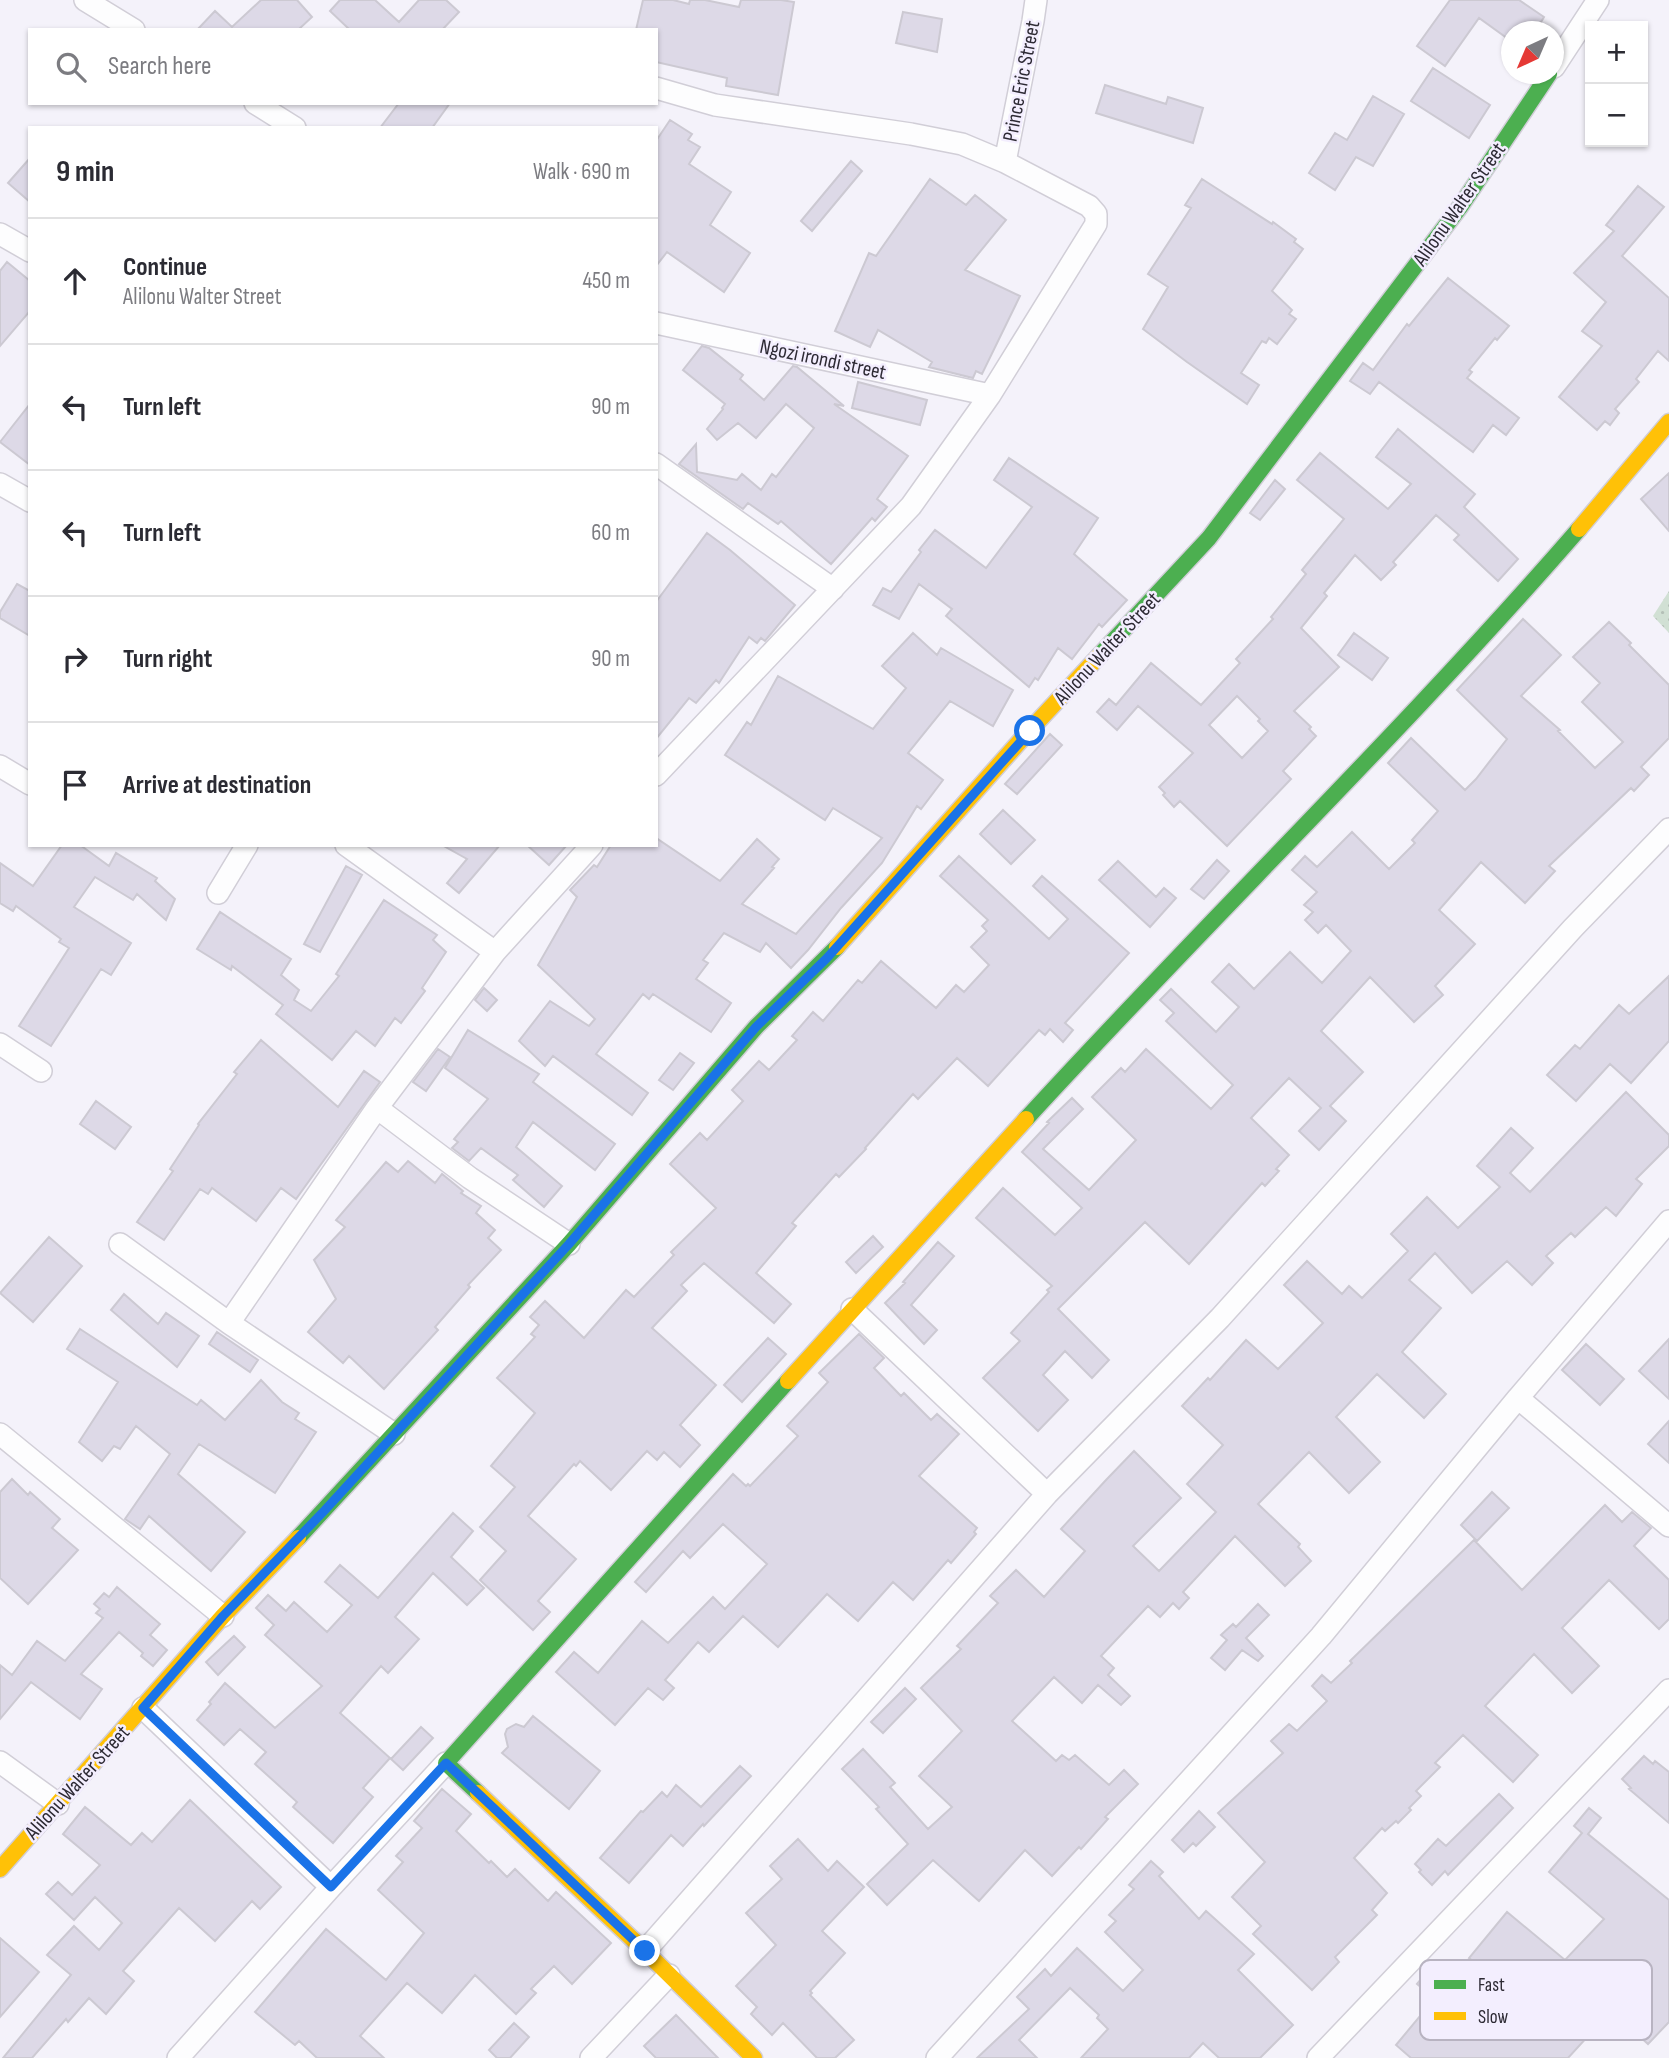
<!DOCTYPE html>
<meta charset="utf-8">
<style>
body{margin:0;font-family:"Sofia Sans Condensed",sans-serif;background:#f2f2f3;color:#2b2b33}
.controls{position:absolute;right:21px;top:21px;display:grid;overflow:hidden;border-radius:0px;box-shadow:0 2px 5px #0004}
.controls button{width:63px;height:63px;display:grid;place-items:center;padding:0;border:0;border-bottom:2px solid #e1e1e2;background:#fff;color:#2b2b33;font:35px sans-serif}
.compass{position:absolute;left:1501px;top:21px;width:63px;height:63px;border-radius:50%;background:#fff;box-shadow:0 2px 5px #0004;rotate:224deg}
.stop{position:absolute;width:21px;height:21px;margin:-16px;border:5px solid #1a73e8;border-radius:50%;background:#fff}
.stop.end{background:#1a73e8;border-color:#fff;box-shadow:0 2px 7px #0008}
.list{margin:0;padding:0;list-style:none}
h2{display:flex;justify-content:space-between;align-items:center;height:91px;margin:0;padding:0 28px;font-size:30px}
h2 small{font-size:23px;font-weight:400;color:#7c7c81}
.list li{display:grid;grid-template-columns:46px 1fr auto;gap:21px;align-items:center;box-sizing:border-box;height:126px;padding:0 28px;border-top:2px solid #e1e1e2}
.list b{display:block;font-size:26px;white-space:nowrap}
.list p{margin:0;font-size:23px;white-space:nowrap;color:#7c7c81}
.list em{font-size:23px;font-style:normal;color:#7c7c81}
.icon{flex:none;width:38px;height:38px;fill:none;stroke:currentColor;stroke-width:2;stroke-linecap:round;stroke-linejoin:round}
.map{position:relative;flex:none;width:1669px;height:2058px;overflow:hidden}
.search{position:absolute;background:#fff;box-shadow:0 2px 5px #0004;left:28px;top:28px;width:630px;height:77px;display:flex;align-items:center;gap:18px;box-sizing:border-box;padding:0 24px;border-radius:0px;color:#7c7c81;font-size:26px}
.panel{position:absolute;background:#fff;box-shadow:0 2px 5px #0004;left:28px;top:126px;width:630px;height:721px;border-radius:0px}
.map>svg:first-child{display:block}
.grass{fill:url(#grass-dots)}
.building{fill:#ddd9e7;stroke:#ccc9d2;stroke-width:2;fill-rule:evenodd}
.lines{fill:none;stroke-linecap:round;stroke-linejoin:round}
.street-casing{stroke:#d1ced7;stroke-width:24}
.fast-casing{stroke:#d1ced7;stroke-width:19}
.slow-casing{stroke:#d1ced7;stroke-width:19}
.street{stroke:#fdfdfe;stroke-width:21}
.fast{stroke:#4caf50;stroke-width:16}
.slow{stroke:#ffc107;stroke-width:16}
.route{stroke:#1a73e8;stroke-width:9}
.labels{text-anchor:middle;stroke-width:5;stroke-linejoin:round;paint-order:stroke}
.street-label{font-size:21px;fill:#2d2a34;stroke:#f3eefe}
.key{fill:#f3eefe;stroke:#b8b3c1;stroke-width:2}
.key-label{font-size:19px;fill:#2d2a34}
</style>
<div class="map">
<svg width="1669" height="2058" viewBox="0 0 1669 2058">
<defs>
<pattern id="grass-dots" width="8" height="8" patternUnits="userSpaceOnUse" patternTransform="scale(1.75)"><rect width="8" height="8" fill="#d1e0d4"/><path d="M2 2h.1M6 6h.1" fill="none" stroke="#b4c0b7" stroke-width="1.8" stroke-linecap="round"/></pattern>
</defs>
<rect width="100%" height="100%" fill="#f4f2fa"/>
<path class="grass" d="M1669 591V633L1653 616Z"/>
<path class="building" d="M261 0H297L312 17 298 30H197L215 11 232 27Z
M340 0H375L399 22 419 0H446L459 12 442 30H350L330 11Z
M643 0H673L689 4 690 0H705L739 7 741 0H781L794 2 778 95 726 86 727 78 656 62V30H636Z
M1450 0H1519L1544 17 1535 32H1511V41L1479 18 1445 66 1417 46Z
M903 12 942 19 937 52 896 43Z
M1433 68 1490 105 1469 138 1411 101Z
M1105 85 1166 104 1168 97 1203 108 1193 143 1096 113Z
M1373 96 1404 114 1373 166 1356 157 1335 190 1309 173 1335 133 1347 140Z
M399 103H450L432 128H380Z
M670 120 692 134 688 140 700 147 689 164 731 192 710 225 750 253 724 292 667 252 656 266V141Z
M30 158V202L8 183Z
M851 161 862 171 812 231 801 221Z
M930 179 966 205 975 195 1006 220 965 270 1020 296 982 374 976 371 973 378 929 367 932 362 878 330 870 347 835 331 869 253 876 256Z
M1202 179 1272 224 1273 222 1296 239 1294 242 1303 249 1272 291 1292 310 1289 314 1296 319 1277 344 1269 338 1266 343 1262 341 1241 373 1259 385 1247 404 1187 362 1143 329 1168 287 1148 274 1191 208 1185 205Z
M1638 186 1664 207 1622 256 1669 298V361L1658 351 1636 379 1639 382 1615 409 1619 413 1610 425 1605 421 1597 430 1559 397 1602 346 1582 331 1606 302 1574 273 1614 231 1606 225Z
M7 262 30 281V311L0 346V271Z
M1448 278 1509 326 1497 340 1495 338 1469 370 1472 372 1467 378 1519 418 1506 435 1493 425 1473 452 1379 382 1370 394 1350 381 1363 363 1373 370 1407 324 1409 326Z
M702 346 709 348 743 375 740 379 764 400 793 366 797 367 844 406 834 404 908 456 877 499 887 507 875 521 872 518 831 564 781 521 778 524 748 503 743 509 679 464 696 444 697 472 737 480 742 474 761 490 772 474 776 477 814 428 786 404 756 438 738 423 717 440 707 429 723 409 722 408 725 404 683 370Z
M858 382 927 400 920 425 852 408Z
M30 404V465L0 442Z
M1398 429 1475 494 1464 507 1518 559 1498 581 1454 540 1459 535 1436 515 1393 562 1396 565 1381 580 1355 555 1324 593 1327 596 1301 628 1339 667 1294 711 1311 727 1309 729 1316 736 1283 771 1291 779 1227 846 1180 801 1174 807 1163 795 1165 793 1159 787 1193 753 1138 706 1117 730 1097 712 1109 699 1116 705 1151 663 1201 705 1240 663 1236 659 1273 619 1271 617 1306 574 1302 570 1344 519 1297 480 1320 453 1388 509 1411 484 1376 457ZM1237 696 1260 719 1258 721 1268 731 1242 758 1209 725Z
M1009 458 1098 518 1074 554 1127 600 1102 627 1099 624 1072 659 1058 648 1038 680 1035 678 1029 687 946 616 952 609 919 584 899 619 873 605 883 588 891 592 921 552 919 550 935 530 986 568 1032 507 994 480Z
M1669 473V531L1641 499Z
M1275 480 1285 489 1260 520 1250 513Z
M707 533 730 550 795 605 765 641 761 638 757 643 749 637 719 683 716 680 696 703 689 698 656 739V602Z
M17 584 30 591V636L0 618V612Z
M1523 619 1561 655 1521 696 1560 730 1558 731 1595 768 1623 742 1582 702 1600 683 1573 657 1609 622 1631 643 1629 645 1669 685V738L1641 767 1649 775 1634 791 1631 788 1549 866 1555 871 1525 903 1481 862 1439 910 1475 944 1435 986 1443 995 1414 1022 1370 977 1321 1031 1363 1072 1330 1106 1346 1121 1319 1150 1299 1131 1321 1108 1289 1078 1251 1118 1289 1155 1276 1169 1279 1171 1265 1186 1262 1183 1189 1264 1145 1222 1058 1309 1109 1360 1092 1378 1065 1351 1043 1375 1068 1400 1038 1431 983 1378 1020 1341 1011 1333 1049 1292 1047 1290 1052 1286 976 1218 1003 1188 1055 1235 1082 1208 1022 1152 1049 1123 1047 1122 1072 1098 1083 1109 1043 1149 1089 1190 1136 1140 1092 1097 1121 1068 1125 1072 1146 1049 1211 1109 1233 1085 1166 1021 1174 1013 1160 1000 1171 989 1216 1032 1239 1007 1212 982 1229 964 1254 989 1290 952 1322 983 1351 951 1326 925 1318 933 1305 920 1313 912 1304 905 1317 892 1292 870 1305 856 1317 867 1352 832 1389 869 1415 843 1412 840 1438 811 1388 763 1411 738 1465 790 1476 779 1507 739 1457 690Z
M913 633 937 655 941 648 1013 690 993 726 950 701 908 753 943 780 921 809 917 806 882 863 841 908 808 950 791 968 766 943 760 952 724 933 703 960 708 963 696 979 731 1003 711 1032 653 994 649 999 643 994 596 1054 648 1093 632 1115 553 1056 545 1066 519 1041 550 1001 589 1026 595 1019 538 965 577 897 570 890 594 865 597 867 611 845H656V838L720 881 757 839 779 859 772 867 774 868 742 904 796 934 882 838 833 808 825 820 725 755 747 722 751 725 778 676 873 729 906 688 882 666Z
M1354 633 1388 658 1372 680 1338 655Z
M1050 734 1062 745 1017 794 1005 784Z
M1003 810 1035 840 1011 864 980 834Z
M62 845H80L109 866 116 853 157 878 155 881 175 899 166 920 137 894 133 900 95 877 74 907 131 943 111 975 101 969 51 1046 19 1026 69 948 59 942 61 939 16 906 13 911 0 903V863L33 886Z
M442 845H500L459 893 447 883 467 859Z
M527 845H567L549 865Z
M959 856 1049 939 1068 919 1033 886 1042 876 1129 953 1065 1023 1073 1030 1063 1042 1050 1029 1045 1035 1039 1030 988 1086 957 1058 918 1099 913 1094 865 1148 866 1149 839 1177 836 1174 792 1223 796 1226 756 1273 791 1304 774 1323 704 1263 681 1285 687 1291 652 1328 716 1385 680 1425 700 1445 680 1467 664 1452 657 1460 647 1451 611 1490 580 1461 576 1466 574 1464 528 1516 576 1559 538 1601 550 1612 533 1630 480 1580 506 1551 480 1527 515 1487 491 1466 535 1413 497 1378 535 1337 531 1334 539 1325 530 1317 545 1301 584 1338 626 1290 634 1297 674 1255 671 1252 716 1208 670 1164 700 1133 707 1140 743 1101 732 1090 759 1061 769 1070 797 1040 792 1036 813 1012 823 1021 858 980 862 983 881 961 936 1008 956 985 964 992 989 965 971 947 987 931 982 926 988 920 940 876Z
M1217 860 1229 871 1204 899 1191 889Z
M1118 861 1156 897 1164 888 1176 898 1150 927 1099 880Z
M346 866 362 875 320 952 304 944Z
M384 900 437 935 433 940 446 952 422 988 425 991 401 1023 395 1018 375 1046 356 1031 332 1060 276 1014 283 1005 232 966 231 970 197 949 220 912 291 959 281 975 299 990 294 1000 311 1011 339 976 336 974Z
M1669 976V1041L1631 1083 1610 1064 1576 1101 1547 1075 1575 1045 1580 1049 1619 1005 1629 1014Z
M484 988 497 1000 487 1011 475 1000Z
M468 1030 539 1074 533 1082 615 1144 595 1170 533 1122 516 1147 562 1186 544 1207 513 1180 518 1175 481 1148 469 1161 452 1148 458 1142 454 1139 488 1099 445 1068Z
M261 1040 338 1107 364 1071 380 1082 296 1199 281 1188 256 1221 212 1188 208 1194 200 1189 164 1240 137 1222 173 1171 170 1169 199 1125 198 1124 237 1074 234 1072Z
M438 1049 450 1057 426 1091 413 1082Z
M680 1053 694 1063 673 1090 659 1080Z
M1626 1092 1669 1135V1146L1636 1179 1642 1184 1616 1216 1606 1207 1575 1237 1571 1233 1546 1256 1553 1263 1532 1285 1507 1261 1472 1293 1435 1253 1409 1280 1441 1308 1402 1352 1446 1394 1424 1418 1377 1374 1336 1417 1380 1462 1349 1493 1309 1452 1258 1504 1300 1544 1298 1547 1311 1561 1285 1586 1235 1536 1183 1592 1189 1598 1179 1609 1173 1603 1160 1617 1148 1606 1101 1656 1114 1668 1108 1675 1130 1696 1121 1705 1098 1685 1082 1703 1054 1677 1012 1721 1056 1761 1062 1755 1069 1760 1075 1755 1109 1785 1124 1770 1138 1784 1105 1817 1108 1819 1081 1849 1079 1847 1052 1876 1025 1850 979 1901 933 1860 887 1905 867 1884 908 1844 876 1809 879 1807 842 1769 863 1749 895 1783 890 1787 928 1829 952 1807 919 1776 962 1731 921 1688 961 1649 957 1646 998 1603 990 1596 1016 1570 1044 1597 1085 1551 1061 1529 1106 1480 1134 1451 1181 1498 1133 1546 1159 1571 1216 1512 1187 1484 1223 1445 1182 1406 1208 1378 1210 1380 1246 1340 1278 1369 1323 1323 1284 1285 1307 1261 1342 1294 1349 1286 1362 1298 1408 1251 1391 1234 1427 1197 1458 1228 1500 1187 1477 1166 1511 1128 1533 1148 1510 1173 1530 1192Z
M96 1101 131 1127 115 1149 80 1124Z
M408 1161 435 1183 442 1174 463 1191 461 1193 481 1206 476 1213 495 1230 488 1238 501 1250 468 1285 470 1287 435 1327 438 1330 384 1389 349 1356 343 1363 308 1332 336 1299 314 1260 345 1227 336 1220 386 1162 398 1172Z
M873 1236 883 1247 856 1273 846 1262Z
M49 1237 82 1266 33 1322 0 1293Z
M938 1242 954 1256 911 1305 937 1330 924 1344 885 1303 905 1283 903 1282Z
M124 1294 158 1324 166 1313 199 1336 177 1367 111 1310Z
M80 1329 197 1405 201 1400 225 1420 261 1380 282 1402 299 1413 295 1419 316 1432 275 1493 199 1444 178 1474 245 1532 211 1571 149 1516 140 1529 125 1519 170 1454 136 1426 120 1449 114 1446 102 1461 79 1442 118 1382 67 1349Z
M217 1332 258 1360 250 1372 209 1344Z
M859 1334 884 1358 874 1368 901 1396 904 1393 931 1420 937 1414 959 1434 919 1476 977 1528 974 1532 976 1534 951 1563 948 1560 913 1600 893 1582 858 1621 827 1594 778 1647 743 1616 709 1652 698 1642 665 1680 674 1688 663 1700 648 1688 615 1725 556 1672 574 1652 598 1673 642 1621 668 1643 713 1597 725 1609 767 1564 723 1524 690 1558 683 1551 646 1592 635 1582 733 1474 746 1486 748 1484 750 1486 798 1436 787 1426 828 1382 819 1373Z
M768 1338 786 1354 742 1402 724 1385Z
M1669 1339V1399L1639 1371Z
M1586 1344 1624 1379 1600 1405 1562 1370Z
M1669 1421V1463L1648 1444Z
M12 1479 28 1495 30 1492 60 1519 52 1528 78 1550 28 1604 0 1578V1492Z
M1492 1492 1509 1508 1477 1541 1461 1525Z
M1605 1505 1622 1522 1632 1512 1651 1528 1634 1546 1669 1580V1619L1659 1629 1609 1580 1562 1628 1599 1666 1572 1693 1534 1654 1485 1706 1538 1755 1513 1782 1463 1735 1435 1763 1440 1767 1416 1791 1421 1796 1409 1808 1411 1810 1398 1823 1396 1821 1385 1831 1382 1828 1354 1858 1387 1893 1372 1910 1377 1915 1335 1957 1339 1962 1312 1990 1253 1934 1261 1926 1232 1897 1265 1862 1218 1813 1283 1753 1271 1741 1289 1724 1297 1731 1327 1701 1312 1686 1322 1675 1331 1683 1352 1663 1350 1661 1474 1540 1522 1590Z
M453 1513 473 1531 451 1557 484 1588 467 1605 433 1573 395 1617 419 1639 388 1673 381 1666 340 1713 390 1758 363 1788 373 1797 333 1843 293 1807 297 1802 255 1764 266 1752 240 1729 224 1745 197 1720 211 1704 209 1702 225 1683 275 1728 322 1686 265 1635 274 1625 256 1608 268 1595 286 1611 294 1602 327 1632 352 1605 325 1582 340 1565 378 1598Z
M117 1587 160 1624 150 1635 167 1650 153 1666 141 1656 143 1653 119 1632 81 1674 102 1689 80 1719 31 1682 0 1719V1665L12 1675 37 1641 65 1661 103 1618 96 1613 100 1609 94 1604 104 1593 109 1597Z
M1258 1604 1269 1615 1246 1638 1263 1656 1258 1661 1242 1650 1225 1670 1211 1658 1227 1640 1221 1635 1233 1624 1236 1627Z
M234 1636 245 1647 218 1675 206 1662Z
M905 1688 916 1699 883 1733 871 1722Z
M533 1716 600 1771 569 1809 502 1753 508 1747 505 1734 507 1729 516 1724 524 1727Z
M421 1727 433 1738 403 1770 391 1759Z
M1644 1756 1653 1764 1655 1761 1669 1772V1823L1629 1789 1631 1788 1622 1779Z
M740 1766 751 1776 704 1826 703 1824 683 1846 671 1835 629 1883 600 1858 641 1811 643 1812 662 1792 667 1797 676 1785 701 1807Z
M442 1789 471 1814 456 1831 489 1863 491 1861 507 1877 515 1869 548 1901 556 1892 611 1943 572 1984 554 1966 531 1989 536 1993 516 2014 475 1975 442 2013 407 1983 360 2036 384 2058H317L299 2041 295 2045 255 2012 326 1929 386 1980 424 1933 378 1890 403 1862 396 1856 422 1828 414 1821Z
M1499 1794 1513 1808 1448 1875 1445 1871 1432 1885 1419 1872 1421 1870 1415 1864 1438 1839 1446 1846Z
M190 1800 281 1887 260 1909 252 1901 215 1941 179 1908 123 1971 134 1981 106 2014 89 1998 68 2022 66 2019 32 2058H3L71 1975 47 1955 74 1926 99 1950 122 1923 95 1897 74 1920 46 1894 58 1882 72 1895 100 1865 63 1834 85 1807 131 1845 142 1833 152 1842Z
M1589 1808 1601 1818 1588 1834 1669 1900V2022L1648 2044 1615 2014 1604 2025 1601 2022 1568 2058H1411L1396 2045 1440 1992 1491 2036 1519 2007 1517 2005 1521 2001 1469 1958 1507 1912 1565 1960 1604 1919 1549 1872 1582 1833 1574 1826Z
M1199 1811 1215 1827 1196 1846 1193 1843 1184 1852 1172 1840Z
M798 1839 828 1871 837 1861 864 1887 822 1931 845 1953 810 1991 812 1993 810 1995 854 2040 835 2058H817L783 2023 772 2035 751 2014 757 2007 736 1986 776 1945 746 1913 782 1879 770 1866Z
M1151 1861 1163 1872 1159 1876 1199 1919 1206 1911 1254 1954 1238 1970 1293 2025 1260 2058H1219L1203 2043 1189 2058H1081L1108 2029 1097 2018 1099 2015 1070 1988 1019 2040 1037 2058H977L1029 2009 1017 1997 1045 1969 1051 1976 1077 1948 1123 1991 1143 1970 1105 1932 1116 1921 1109 1915 1134 1889 1129 1885Z
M0 1938 39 1972 0 2017Z
M1433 1965 1447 1977 1430 1995 1417 1984Z
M676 2015 718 2058H656L644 2046Z
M514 2023 529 2037 510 2058H497L489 2050Z"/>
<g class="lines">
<g class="street-casing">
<path id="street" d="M85 0 134 30
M1554 67 1598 0
M656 88 715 105 911 134 962 144 1005 162 1089 206 1096 214V224L990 395 911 506 656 775
M255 103 295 128
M1005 162 1033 21 1036 0
M0 234 30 251
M656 323 990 395
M656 464 833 589
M0 484 30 501
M0 766 30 784
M346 845 495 952
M218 893 247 845
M0 1044 41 1071
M377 1108 470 1178 569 1244
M120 1244 229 1323
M852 1309 1047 1494
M1518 1398 1669 1221
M0 1434 223 1616
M394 1434 229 1323 377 1108 495 952 592 845
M143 1708 331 1887
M0 1762 58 1804
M645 1951 1047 1494 1220 1318 1573 928 1669 829
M178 2058 331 1887 446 1763
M591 2058 669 1975
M937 2058 1321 1636 1518 1398 1669 1526
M1318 2058 1669 1690"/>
</g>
<g class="fast-casing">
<path id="fast" d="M1099 656 1209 538 1460 207 1549 74
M1026 1119C1208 920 1402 733 1579 529
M298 1538 569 1244 756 1027 837 947
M478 1793 446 1763 788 1381"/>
</g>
<g class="slow-casing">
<path id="slow" d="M1579 529 1669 422
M837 947 1029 731 1099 656
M788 1381 1026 1119
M478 1793 645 1951 754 2058
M0 1869 223 1616 298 1538"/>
</g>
<use href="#street" class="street"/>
<use href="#fast" class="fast"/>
<use href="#slow" class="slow"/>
</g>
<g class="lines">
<path class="route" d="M645 1951 446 1763 331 1887 143 1708 223 1616 325 1510 569 1244 756 1027 827 958 1030 731"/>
</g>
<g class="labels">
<g class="street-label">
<text transform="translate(1021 81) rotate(-79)" y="7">Prince Eric Street</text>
<text transform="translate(1459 204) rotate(-55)" y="7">Alilonu Walter Street</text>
<text transform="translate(823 359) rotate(12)" y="7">Ngozi irondi street</text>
<text transform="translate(1107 648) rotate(-47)" y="7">Alilonu Walter Street</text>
<text transform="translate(77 1782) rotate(-48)" y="7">Alilonu Walter Street</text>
</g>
</g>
<rect x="1420" y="1960" width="232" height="80" rx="10" class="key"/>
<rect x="1434" y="1980" width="32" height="9" fill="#4caf50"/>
<rect x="1434" y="2012" width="32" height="8" fill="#ffc107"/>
<g class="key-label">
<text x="1478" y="1991">Fast</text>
<text x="1478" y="2023">Slow</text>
</g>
</svg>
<div class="controls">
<button>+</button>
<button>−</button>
</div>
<svg class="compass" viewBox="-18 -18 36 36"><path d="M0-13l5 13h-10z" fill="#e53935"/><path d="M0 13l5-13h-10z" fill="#7c7c81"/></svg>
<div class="stop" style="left:1030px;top:731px"></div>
<div class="stop end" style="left:645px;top:1951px"></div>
<div class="search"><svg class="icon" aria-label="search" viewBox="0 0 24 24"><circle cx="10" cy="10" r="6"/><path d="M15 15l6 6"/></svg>Search here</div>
<section class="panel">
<h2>9 min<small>Walk · 690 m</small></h2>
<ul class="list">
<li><svg class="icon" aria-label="ahead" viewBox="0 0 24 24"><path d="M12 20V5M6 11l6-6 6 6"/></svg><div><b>Continue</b><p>Alilonu Walter Street</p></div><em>450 m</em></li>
<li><svg class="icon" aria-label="left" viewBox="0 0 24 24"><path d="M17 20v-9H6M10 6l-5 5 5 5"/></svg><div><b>Turn left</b></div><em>90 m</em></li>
<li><svg class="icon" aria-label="left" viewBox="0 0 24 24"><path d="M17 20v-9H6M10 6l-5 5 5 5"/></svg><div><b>Turn left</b></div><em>60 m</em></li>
<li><svg class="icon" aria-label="right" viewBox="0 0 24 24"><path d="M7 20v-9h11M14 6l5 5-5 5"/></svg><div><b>Turn right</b></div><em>90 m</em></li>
<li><svg class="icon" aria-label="arrive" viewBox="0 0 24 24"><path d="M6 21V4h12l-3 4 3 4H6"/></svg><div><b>Arrive at destination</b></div></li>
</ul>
</section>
</div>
